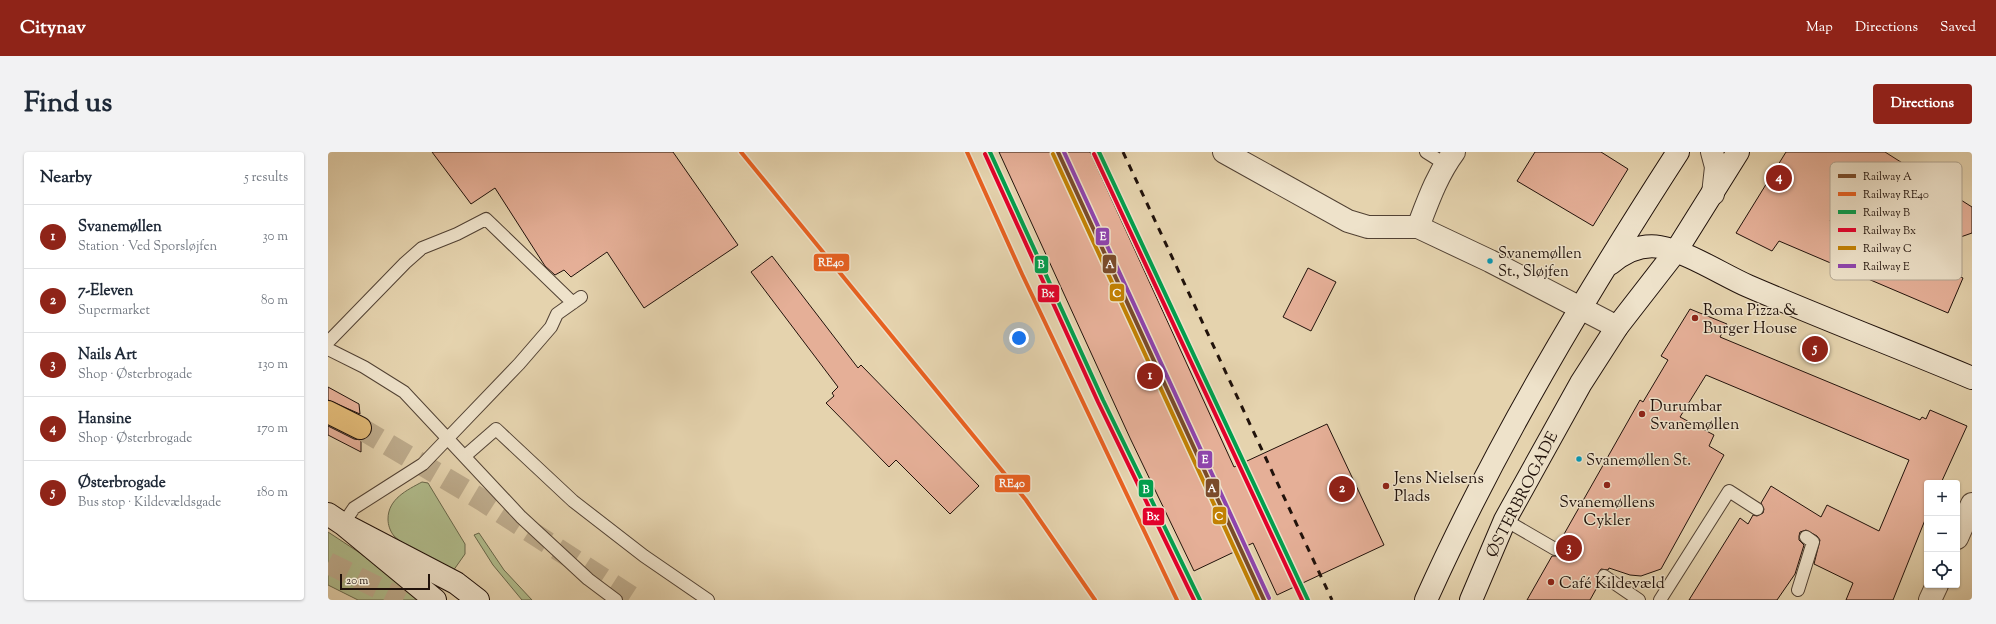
<!DOCTYPE html>
<meta charset="utf-8">
<style>
body{margin:0;font-family:"Sorts Mill Goudy",serif;background:#f2f2f3;color:#1f2937}
.controls{position:absolute;right:12px;bottom:12px;display:grid;overflow:hidden;border-radius:4px;box-shadow:0 1px 3px #0004}
.controls button{width:36px;height:36px;display:grid;place-items:center;padding:0;border:0;border-bottom:1px solid #e0e1e3;background:#fff;color:#1f2937;font:20px sans-serif}
.scale{position:absolute;left:12px;bottom:10px;width:90px;box-sizing:border-box;padding-left:4px;border:2px solid #21120b;border-top:0;font-size:11px;line-height:14px;white-space:nowrap;color:#21120b;-webkit-text-stroke:3px #eee2ca;paint-order:stroke}
.you{position:absolute;left:691px;top:186px;width:14px;height:14px;margin:-10px;border:3px solid #fff;border-radius:50%;background:#1a73e8;box-shadow:0 0 0 6px #1a73e833}
.badge{display:grid;place-items:center;width:26px;height:26px;border-radius:50%;background:#8f2418;color:#fff;font-size:13px;font-weight:700}
.pin{position:absolute;translate:-50% -50%;border:2px solid #fff;box-shadow:0 1px 4px #0006}
.list{margin:0;padding:0;list-style:none}
h2{display:flex;justify-content:space-between;align-items:center;height:52px;margin:0;padding:0 16px;font-size:17px}
h2 small{font-size:13px;font-weight:400;color:#747a83}
.list li{display:grid;grid-template-columns:26px 1fr auto;gap:12px;align-items:center;box-sizing:border-box;height:64px;padding:0 16px;border-top:1px solid #e0e1e3}
.list b{display:block;font-size:15px;white-space:nowrap}
.list p{margin:0;font-size:13px;white-space:nowrap;color:#747a83}
.list em{font-size:13px;font-style:normal;color:#747a83}
.icon{flex:none;width:22px;height:22px;fill:none;stroke:currentColor;stroke-width:2;stroke-linecap:round;stroke-linejoin:round}
.map{position:relative;flex:none;width:1644px;height:448px;overflow:hidden;border-radius:4px}
header{display:flex;align-items:center;gap:24px;box-sizing:border-box;height:56px;padding:0 20px;background:#8f2418;color:#fff}
header strong{font-size:19px}
nav{display:flex;gap:22px;margin-inline-start:auto;font-size:14px}
.intro{display:flex;align-items:center;justify-content:space-between;box-sizing:border-box;height:96px;padding:0 24px}
h1{margin:0;font-size:28px}
.button{padding:10px 18px;border-radius:4px;background:#8f2418;color:#fff;font-size:14px;font-weight:700}
main{display:flex;gap:24px;padding:0 24px}
aside{flex:1;background:#fff;border-radius:4px;box-shadow:0 1px 3px #0004}
.map>svg:first-child{display:block}
.green{fill:#b1bd8d;stroke:#69684c}
.building{fill:#e5af97;stroke:#21120b}
.lines{fill:none;stroke-linecap:round;stroke-linejoin:round}
.highway-tunnel{stroke:#beac8d;stroke-width:22;stroke-dasharray:22 11;stroke-linecap:butt}
.lane-casing{stroke:#524234;stroke-width:14}
.street-casing{stroke:#524234;stroke-width:24}
.secondary-casing{stroke:#21120b;stroke-width:24}
.highway-casing{stroke:#21120b;stroke-width:24}
.lane{stroke:#eee2ca;stroke-width:12}
.street{stroke:#eee2ca;stroke-width:22}
.secondary{stroke:#eee2ca;stroke-width:22}
.highway{stroke:#e2ba77;stroke-width:22}
.rail{stroke:#21120b;stroke-width:3;stroke-dasharray:7 7;stroke-linecap:butt}
.rail-1-casing{stroke:#eee2ca;stroke-width:7}
.rail-2-casing{stroke:#eee2ca;stroke-width:7}
.rail-3-casing{stroke:#eee2ca;stroke-width:7}
.rail-4-casing{stroke:#eee2ca;stroke-width:7}
.rail-5-casing{stroke:#eee2ca;stroke-width:7}
.rail-6-casing{stroke:#eee2ca;stroke-width:7}
.rail-1{stroke:#7a4b2a;stroke-width:4}
.rail-2{stroke:#e86121;stroke-width:4}
.rail-3{stroke:#029f4e;stroke-width:4}
.rail-4{stroke:#e4002b;stroke-width:4}
.rail-5{stroke:#c28103;stroke-width:4}
.rail-6{stroke:#8e44ad;stroke-width:4}
.bus-dot{fill:#039aba;stroke:#eee2ca;stroke-width:1.5}
.poi-dot{fill:#8f2418;stroke:#eee2ca;stroke-width:1.5}
.labels{text-anchor:middle;stroke-width:3;stroke-linejoin:round;paint-order:stroke}
.bus-label{font-size:15px;fill:#21120b;stroke:#eee2ca;text-anchor:start}
.poi-label{font-size:16px;fill:#21120b;stroke:#eee2ca;text-anchor:start}
.street-label{font-size:16px;fill:#21120b;stroke:#eee2ca}
.key{fill:#eee2ca;stroke:#b0a491;stroke-width:1}
.key-label{font-size:11px;fill:#21120b}
.line-badge{stroke:#eee2ca;stroke-width:1.5}
.badge-label{font-size:11px;text-anchor:middle;font-weight:bold;fill:#fff}
</style>
<header>
<strong>Citynav</strong>
<nav><a>Map</a><a>Directions</a><a>Saved</a></nav>
</header>
<div class="intro"><h1>Find us</h1><a class="button">Directions</a></div>
<main>
<aside>
<h2>Nearby<small>5 results</small></h2>
<ul class="list">
<li><span class="badge">1</span><div><b>Svanemøllen</b><p>Station · Ved Sporsløjfen</p></div><em>30 m</em></li>
<li><span class="badge">2</span><div><b>7-Eleven</b><p>Supermarket</p></div><em>80 m</em></li>
<li><span class="badge">3</span><div><b>Nails Art</b><p>Shop · Østerbrogade</p></div><em>130 m</em></li>
<li><span class="badge">4</span><div><b>Hansine</b><p>Shop · Østerbrogade</p></div><em>170 m</em></li>
<li><span class="badge">5</span><div><b>Østerbrogade</b><p>Bus stop · Kildevældsgade</p></div><em>180 m</em></li>
</ul>
</aside>
<div class="map">
<svg width="1644" height="448" viewBox="0 0 1644 448">
<rect width="100%" height="100%" fill="#e5d3ae"/>
<filter id="stains"><feTurbulence type="fractalNoise" baseFrequency=".005" numOctaves="4"/><feColorMatrix values="0 0 0 0 .2 0 0 0 0 .09 0 0 0 0 .02 0 0 0 .5 -.17"/></filter>
<radialGradient id="worn" r=".72"><stop offset=".6" stop-color="#630" stop-opacity="0"/><stop offset="1" stop-color="#630" stop-opacity=".3"/></radialGradient>
<path class="green" d="M94 330 100 331 137 392V402L125 419C109 409 79 397 66 384 62 379 60 373 60 367 60 347 79 338 94 330Z
M0 380 32 401 93 448H30L0 433Z
M151 381 176 418 204 448H194L165 413 146 383Z"/>
<path class="building" d="M104 0H345L410 93 316 156 279 100 243 125 236 118 227 123 217 114 167 36 143 52Z
M671 0H762L906 315 999 272 1056 393 949 443 925 391 866 419 802 286Z
M1207 0H1273L1300 17 1265 74 1189 29Z
M1458 0H1557L1644 55V81L1624 88 1529 27 1502 69 1635 126 1620 161 1451 89 1444 99 1408 81Z
M444 104 530 216 533 213 651 334 622 362 568 308 561 315 498 251 506 244 504 241 510 235 423 120Z
M980 116 1008 130 983 179 955 165Z
M1362 157 1399 172 1392 185 1592 268 1594 265 1598 267 1602 258 1639 274 1613 331H1599V363L1565 448H1518L1525 431 1486 412 1492 388 1489 384 1478 378 1472 380 1471 384V388L1476 393 1467 422 1449 448H1361L1412 366 1420 372 1425 363 1429 364 1435 361 1436 357 1433 351 1443 334 1493 365 1499 353 1551 379 1581 308 1378 223 1352 265 1386 283 1381 294 1396 303 1333 417 1313 424 1302 423 1281 416 1280 418 1273 417 1269 424 1272 430 1262 448H1199L1224 404H1230L1234 400V394L1231 391 1312 248 1315 250 1340 208 1333 204Z
M0 235 31 252 32 262 0 248Z
M0 274 26 287 33 288V300L0 283Z"/>
<g class="lines">
<path class="highway-tunnel" d="M32 276 154 348 308 448
M0 411 75 448"/>
<g class="lane-casing">
<path id="lane" d="M1098 0 1117 12
M0 190 77 111 94 96 129 82 158 67 245 151
M0 197 36 215 76 240 193 365 260 427 288 448
M137 304 168 277 245 349 316 404 380 448
M1177 368 1227 397
M15 372 26 356 95 312 191 212 223 175 229 162 253 145
M1276 424 1311 448
M1470 438 1485 390 1478 385
M1332 448 1401 339 1429 357"/>
</g>
<g class="street-casing">
<path id="street" d="M896 0 1020 69 1040 75H1090L1162 109 1289 175
M1384 0 1388 15 1385 42
M1090 75C1100 49 1109 23 1126 0
M1629 386 1644 352
M1602 448 1609 433"/>
</g>
<g class="secondary-casing">
<path id="secondary" d="M1282 112C1296 100 1313 92 1332 95 1358 99 1395 123 1420 134 1494 166 1570 195 1644 226
M0 362 15 372 107 448
M15 372 128 431 150 448
M1098 448C1168 292 1257 144 1350 0
M1143 448 1177 368 1253 231 1289 175 1348 99 1410 0"/>
</g>
<g class="highway-casing">
<path id="highway" d="M0 260 32 276"/>
</g>
<use href="#lane" class="lane"/>
<use href="#street" class="street"/>
<use href="#secondary" class="secondary"/>
<use href="#highway" class="highway"/>
<path class="rail" d="M795 0 1004 448"/>
<g class="rail-1-casing">
<path id="rail-1" d="M730 0 936 448"/>
</g>
<g class="rail-2-casing">
<path id="rail-2" d="M413 0 698 348 767 448
M639 0 694 122 849 448"/>
</g>
<g class="rail-3-casing">
<path id="rail-3" d="M662 0 775 248 872 448
M771 0 980 448"/>
</g>
<g class="rail-4-casing">
<path id="rail-4" d="M657 2 770 250 866 448
M766 2 974 448"/>
</g>
<g class="rail-5-casing">
<path id="rail-5" d="M725 2 930 448"/>
</g>
<g class="rail-6-casing">
<path id="rail-6" d="M736 0 941 446"/>
</g>
<use href="#rail-1" class="rail-1"/>
<use href="#rail-2" class="rail-2"/>
<use href="#rail-3" class="rail-3"/>
<use href="#rail-4" class="rail-4"/>
<use href="#rail-5" class="rail-5"/>
<use href="#rail-6" class="rail-6"/>
</g>
<g class="bus-dot">
<circle cx="1162" cy="109" r="3.5"/>
<circle cx="1251" cy="307" r="3.5"/>
</g>
<g class="poi-dot">
<circle cx="1367" cy="166" r="4"/>
<circle cx="1314" cy="262" r="4"/>
<circle cx="1279" cy="333" r="4"/>
<circle cx="1058" cy="334" r="4"/>
<circle cx="1223" cy="430" r="4"/>
</g>
<g class="labels">
<g class="bus-label">
<text x="1170" y="106">Svanemøllen<tspan x="1170" dy="18">St., Sløjfen</tspan></text>
<text x="1258" y="313">Svanemøllen St.</text>
</g>
<g class="poi-label">
<text x="1375" y="163">Roma Pizza &amp;<tspan x="1375" dy="18">Burger House</tspan></text>
<text x="1322" y="259">Durumbar<tspan x="1322" dy="18">Svanemøllen</tspan></text>
<text x="1066" y="331">Jens Nielsens<tspan x="1066" dy="18">Plads</tspan></text>
<text x="1279" y="355" text-anchor="middle">Svanemøllens<tspan x="1279" dy="18">Cykler</tspan></text>
<text x="1231" y="436">Café Kildevæld</text>
</g>
<g class="street-label">
<text transform="translate(1193 342) rotate(-63)" y="6">ØSTERBROGADE</text>
</g>
</g>
<rect x="1502" y="10" width="132" height="118" rx="6" class="key"/>
<rect x="1510" y="22" width="18" height="4" fill="#7a4b2a"/>
<rect x="1510" y="40" width="18" height="4" fill="#e86121"/>
<rect x="1510" y="58" width="18" height="4" fill="#029f4e"/>
<rect x="1510" y="76" width="18" height="4" fill="#e4002b"/>
<rect x="1510" y="94" width="18" height="4" fill="#c28103"/>
<rect x="1510" y="112" width="18" height="4" fill="#8e44ad"/>
<g class="key-label">
<text x="1535" y="28">Railway A</text>
<text x="1535" y="46">Railway RE40</text>
<text x="1535" y="64">Railway B</text>
<text x="1535" y="82">Railway Bx</text>
<text x="1535" y="100">Railway C</text>
<text x="1535" y="118">Railway E</text>
</g>
<g class="line-badge">
<rect x="767" y="75" width="15" height="19" rx="4" fill="#8e44ad"/>
<rect x="485" y="101" width="37" height="19" rx="4" fill="#e86121"/>
<rect x="774" y="102" width="15" height="20" rx="4" fill="#7a4b2a"/>
<rect x="706" y="103" width="15" height="19" rx="4" fill="#029f4e"/>
<rect x="781" y="131" width="16" height="19" rx="4" fill="#c28103"/>
<rect x="709" y="132" width="23" height="19" rx="4" fill="#e4002b"/>
<rect x="869" y="298" width="16" height="19" rx="4" fill="#8e44ad"/>
<rect x="666" y="322" width="37" height="19" rx="4" fill="#e86121"/>
<rect x="877" y="326" width="15" height="20" rx="4" fill="#7a4b2a"/>
<rect x="810" y="327" width="16" height="19" rx="4" fill="#029f4e"/>
<rect x="884" y="354" width="15" height="19" rx="4" fill="#c28103"/>
<rect x="814" y="355" width="23" height="19" rx="4" fill="#e4002b"/>
</g>
<g class="badge-label">
<text x="775" y="88">E</text>
<text x="503" y="114">RE40</text>
<text x="782" y="116">A</text>
<text x="713" y="116">B</text>
<text x="789" y="145">C</text>
<text x="720" y="145">Bx</text>
<text x="877" y="311">E</text>
<text x="684" y="335">RE40</text>
<text x="884" y="340">A</text>
<text x="818" y="341">B</text>
<text x="891" y="368">C</text>
<text x="825" y="368">Bx</text>
</g>
<rect width="100%" height="100%" filter="url(#stains)"/>
<rect width="100%" height="100%" fill="url(#worn)"/>
</svg>
<div class="controls">
<button>+</button>
<button>−</button>
<button><svg class="icon" aria-label="locate" viewBox="0 0 24 24"><circle cx="12" cy="12" r="6"/><path d="M12 2v4M12 18v4M2 12h4M18 12h4"/></svg></button>
</div>
<div class="scale">20 m</div>
<div class="you"></div>
<div class="pin badge" style="left:822px;top:224px">1</div>
<div class="pin badge" style="left:1014px;top:337px">2</div>
<div class="pin badge" style="left:1241px;top:396px">3</div>
<div class="pin badge" style="left:1451px;top:26px">4</div>
<div class="pin badge" style="left:1487px;top:197px">5</div>
</div>
</main>
